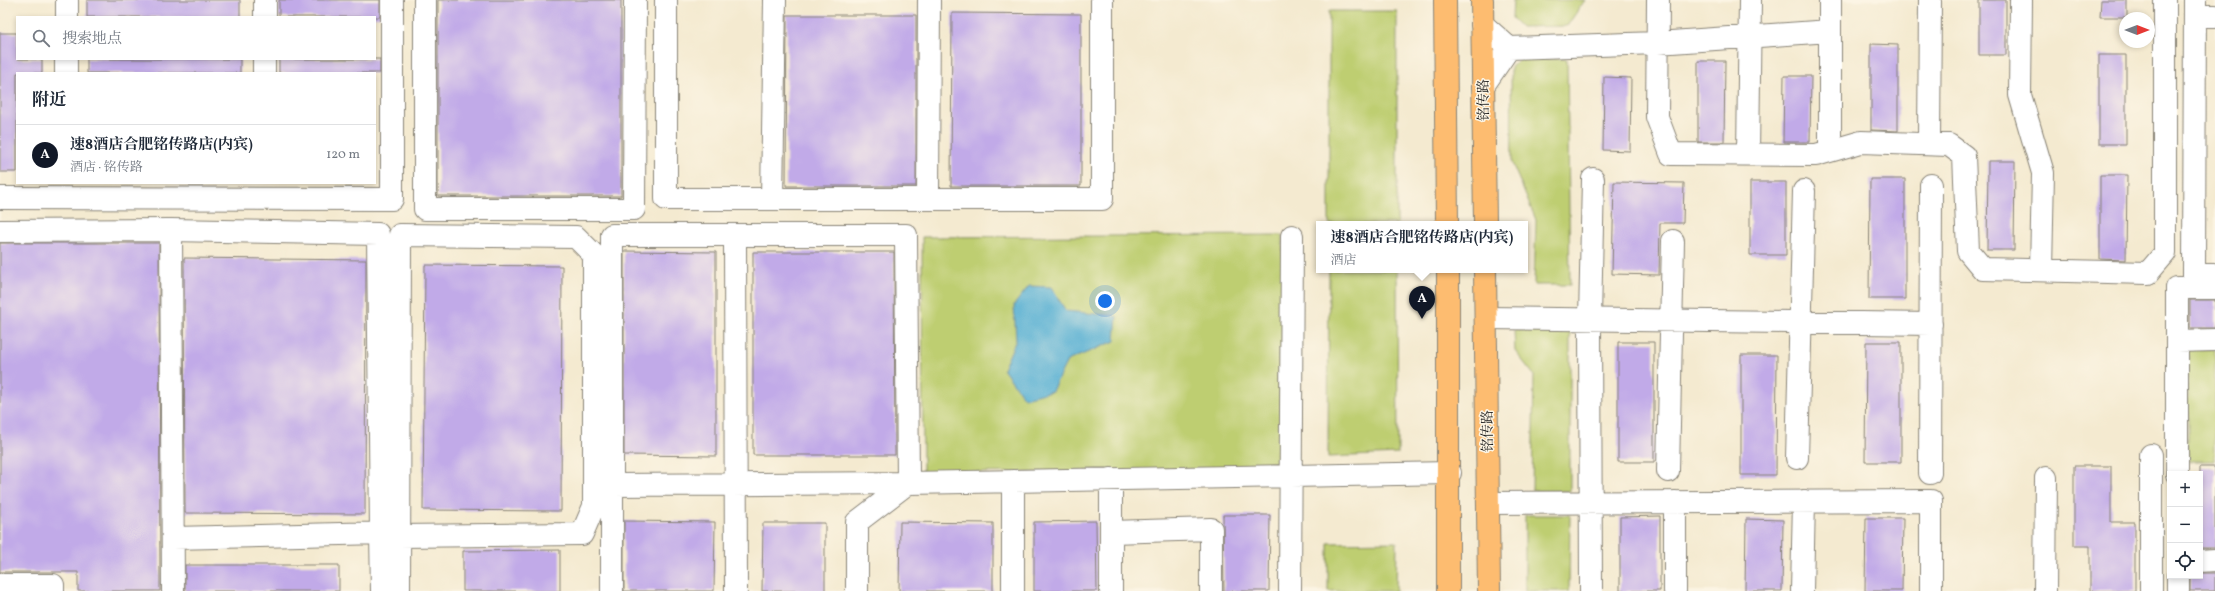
<!DOCTYPE html>
<html lang="zh">
<meta charset="utf-8">
<style>
body{margin:0;font-family:Vollkorn,"Noto Serif SC",serif;background:#f2f2f3;color:#1f2937}
.controls{position:absolute;right:12px;bottom:12px;display:grid;overflow:hidden;border-radius:0px;box-shadow:0 2px 6px #0003}
.controls button{width:36px;height:36px;display:grid;place-items:center;padding:0;border:0;border-bottom:1px solid #e0e1e3;background:#fff;color:#1f2937;font:20px sans-serif}
.compass{position:absolute;left:2119px;top:12px;width:36px;height:36px;border-radius:50%;background:#fff;box-shadow:0 2px 6px #0003;rotate:90deg}
.you{position:absolute;left:1105px;top:301px;width:14px;height:14px;margin:-10px;border:3px solid #fff;border-radius:50%;background:#1a73e8;box-shadow:0 0 0 6px #1a73e833}
.badge{display:grid;place-items:center;width:26px;height:26px;border-radius:50%;background:#111827;color:#fff;font-size:13px;font-weight:700}
.pin{position:absolute;translate:-50% -33px;filter:drop-shadow(0 1px 2px #0008)}
.pin::after{content:'';position:absolute;top:21px;width:14px;height:12px;background:inherit;clip-path:polygon(0 0,100% 0,50% 100%)}
.popup{position:absolute;left:1316px;top:221px;width:212px;height:52px;box-sizing:border-box;display:grid;place-content:center;border-radius:0px;background:#fff;filter:drop-shadow(0 1px 3px #0005);font-size:13px;white-space:nowrap;color:#747a83}
.popup b{font-size:15px;color:#1f2937}
.popup::after{content:'';position:absolute;left:50%;top:100%;margin-left:-8px;border:8px solid transparent;border-top-color:#fff}
.list{margin:0;padding:0;list-style:none}
h2{display:flex;justify-content:space-between;align-items:center;height:52px;margin:0;padding:0 16px;font-size:17px}
h2 small{font-size:13px;font-weight:400;color:#747a83}
.list li{display:grid;grid-template-columns:26px 1fr auto;gap:12px;align-items:center;box-sizing:border-box;height:60px;padding:0 16px;border-top:1px solid #e0e1e3}
.list b{display:block;font-size:15px;white-space:nowrap}
.list p{margin:0;font-size:13px;white-space:nowrap;color:#747a83}
.list em{font-size:13px;font-style:normal;color:#747a83}
.icon{flex:none;width:22px;height:22px;fill:none;stroke:currentColor;stroke-width:2;stroke-linecap:round;stroke-linejoin:round}
.map{position:relative;flex:none;width:2215px;height:591px;overflow:hidden}
.search{position:absolute;background:#fff;box-shadow:0 2px 6px #0003;left:16px;top:16px;width:360px;height:44px;display:flex;align-items:center;gap:10px;box-sizing:border-box;padding:0 14px;border-radius:0px;color:#747a83;font-size:15px}
.panel{position:absolute;background:#fff;box-shadow:0 2px 6px #0003;left:16px;top:72px;width:360px;height:112px;border-radius:0px}
.map>svg:first-child{display:block}
.green{fill:#bece71;stroke:#6d7546}
.water{fill:#55afd3;stroke:#386678}
.building{fill:#c1aae8}
.lines{fill:none;stroke-linecap:round;stroke-linejoin:round}
.minor-casing{stroke:#888376;stroke-width:24}
.major-casing{stroke:#888376;stroke-width:24}
.minor{stroke:#fff;stroke-width:22}
.major{stroke:#fdbc70;stroke-width:22}
.labels{text-anchor:middle;stroke-width:3;stroke-linejoin:round;paint-order:stroke}
.street-label{font-size:14px;fill:#1c1c1c;stroke:#fcf5e5}
</style>
<div class="map">
<svg width="2215" height="591" viewBox="0 0 2215 591">
<rect width="100%" height="100%" fill="#fcf5e5"/>
<filter id="ink" filterUnits="userSpaceOnUse"><feTurbulence type="fractalNoise" baseFrequency=".025" numOctaves="2"/><feDisplacementMap in="SourceGraphic" scale="8" xChannelSelector="R" yChannelSelector="G"/><feConvolveMatrix kernelMatrix="1 2 1 2 8 2 1 2 1" color-interpolation-filters="sRGB"/></filter>
<filter id="wash" filterUnits="userSpaceOnUse"><feTurbulence type="fractalNoise" baseFrequency=".012" numOctaves="4" result="noise"/><feDisplacementMap in="SourceGraphic" scale="16" xChannelSelector="R" yChannelSelector="G"/><feGaussianBlur stdDeviation="0.9" result="paint"/><feColorMatrix in="noise" values="0 0 0 0 0 0 0 0 0 0 0 0 0 0 0 0 0 1.4 0 .05"/><feComposite in="paint" operator="in"/></filter>
<g filter="url(#wash)">
<rect width="100%" height="100%" fill="#f4ead0"/>
<path class="green" d="M1513 0H1585L1567 26 1521 27 1512 18Z
M1329 11H1397V224H1329Z
M1520 59H1567L1570 285H1534L1536 220 1512 163 1511 67Z
M1283 235 1284 471 923 473 922 237Z
M1329 270H1397L1398 454 1328 457Z
M1570 329V491H1532L1534 375 1515 351 1514 330Z
M2188 349H2215V461H2188Z
M1525 515H1570L1569 591H1525Z
M1397 542 1396 591H1328V543Z"/>
<path class="water" d="M1029 286 1051 287 1066 311 1117 316 1115 341 1067 361 1052 391 1024 398 1003 369 1016 340 1014 305Z"/>
<g id="blocks">
<path class="building" d="M87 0H240V17H87Z
M279 0H380V17H279Z
M438 0H621V196H438Z
M1979 0H2006V55H1979Z
M2101 0H2127V17H2100Z
M952 13 1081 14V186H951Z
M787 15H916V186H786Z
M0 33H17V59H42V73H17V172H0Z
M1871 44 1898 45V131L1871 130Z
M2099 55H2126V144H2099Z
M87 59H240V73H87Z
M279 59H380V73H279Z
M1698 61H1725L1724 142H1698Z
M1784 76H1811L1810 142H1783Z
M1604 77 1631 78 1630 151 1603 150Z
M1988 161H2015L2014 250H1987Z
M2100 175H2127L2126 260 2100 259Z
M1870 179H1905V299H1869Z
M1614 182 1684 183 1683 223H1660L1659 275 1612 274Z
M1750 182H1786V255H1750Z
M0 243H159L160 591H78V572H0Z
M624 251 716 252V456L624 455Z
M753 252H894L895 455H753Z
M184 258 366 260 365 514 185 513Z
M425 265 562 266 561 511 423 510Z
M2190 300H2215V328H2190Z
M1618 342H1654V462H1618Z
M1866 342H1901V462H1865Z
M1741 355H1777L1776 475H1741Z
M2074 466H2111V522H2135V591H2090V546H2074Z
M2200 467H2215V548H2200Z
M1223 515H1270L1269 591H1224Z
M1660 516V591H1620V517Z
M1866 518H1903L1902 591H1865Z
M1746 519 1783 520 1782 591H1745Z
M624 521 715 522 714 591H624Z
M1096 521 1097 591H1034V522Z
M900 522 993 523V591H899Z
M763 523H825V591H762Z
M560 550V591H463V551Z
M185 565H339V591H185Z
M2200 573H2215V591H2190V576H2200Z"/>
</g>
</g>
<g filter="url(#ink)">
<use href="#blocks" fill-opacity="0" stroke="#888376" stroke-width="1"/>
<g class="lines">
<g class="minor-casing">
<path id="minor" d="M425 0V209H634L635 0
M666 0V199H1102V0
M1658 0 1657 117 1671 154 1816 155 1861 142 1949 145 1964 156 1968 251 1983 269 2148 273 2165 253V0
M1830 0V150
M2021 0 2020 95 2043 173 2041 270
M2195 0 2194 275H2215
M2195 16H2215
M67 17V0
M265 17V0
M1482 24 1509 48 1483 86
M1509 48 1657 43 1830 31
M66 73V59
M264 73V59
M1929 144 1930 0
M1748 154 1750 0
M0 198 392 199V0
M772 199 775 0
M928 199 929 0
M0 231 171 230
M735 235 736 591
M1486 318 1931 324
M2177 341 2215 340
M1797 458 1804 191
M1668 471 1673 241
M1930 473 1931 185
M2177 474V288H2215
M1111 479V532L1211 529V591
M1013 481V591
M908 483 906 235H612V485L908 483 1450 473
M1488 503 1931 501V591
M1111 532V591
M381 533 382 591
M173 538 381 533 378 234 171 230 173 591
M2200 561 2215 560
M2178 576V591
M0 585H53V591
M399 591 400 235 576 237 594 255V506L582 534 399 536
M612 591V485
M857 591V522L908 483
M1290 591 1292 236
M1591 591 1590 319 1593 179
M1675 591V502
M1802 591 1804 501
M2045 591 2046 478
M2151 591V455"/>
</g>
<g class="major-casing">
<path id="major" d="M1445 0 1447 224
M1482 0 1485 224
M1448 270V591
M1485 270 1489 591"/>
</g>
<use href="#minor" class="minor"/>
<use href="#major" class="major"/>
</g>
</g>
<g class="labels">
<g class="street-label">
<text transform="translate(1483 100) rotate(-91)" y="5">铭传路</text>
<text transform="translate(1487 431) rotate(-91)" y="5">铭传路</text>
</g>
</g>
</svg>
<div class="controls">
<button>+</button>
<button>−</button>
<button><svg class="icon" aria-label="locate" viewBox="0 0 24 24"><circle cx="12" cy="12" r="6"/><path d="M12 2v4M12 18v4M2 12h4M18 12h4"/></svg></button>
</div>
<svg class="compass" viewBox="-18 -18 36 36"><path d="M0-13l5 13h-10z" fill="#e53935"/><path d="M0 13l5-13h-10z" fill="#747a83"/></svg>
<div class="you"></div>
<div class="pin badge" style="left:1422px;top:319px">A</div>
<div class="popup"><b>速8酒店合肥铭传路店(内宾)</b>酒店</div>
<div class="search"><svg class="icon" aria-label="search" viewBox="0 0 24 24"><circle cx="10" cy="10" r="6"/><path d="M15 15l6 6"/></svg>搜索地点</div>
<section class="panel">
<h2>附近<small></small></h2>
<ul class="list">
<li><span class="badge">A</span><div><b>速8酒店合肥铭传路店(内宾)</b><p>酒店 · 铭传路</p></div><em>120 m</em></li>
</ul>
</section>
</div>
